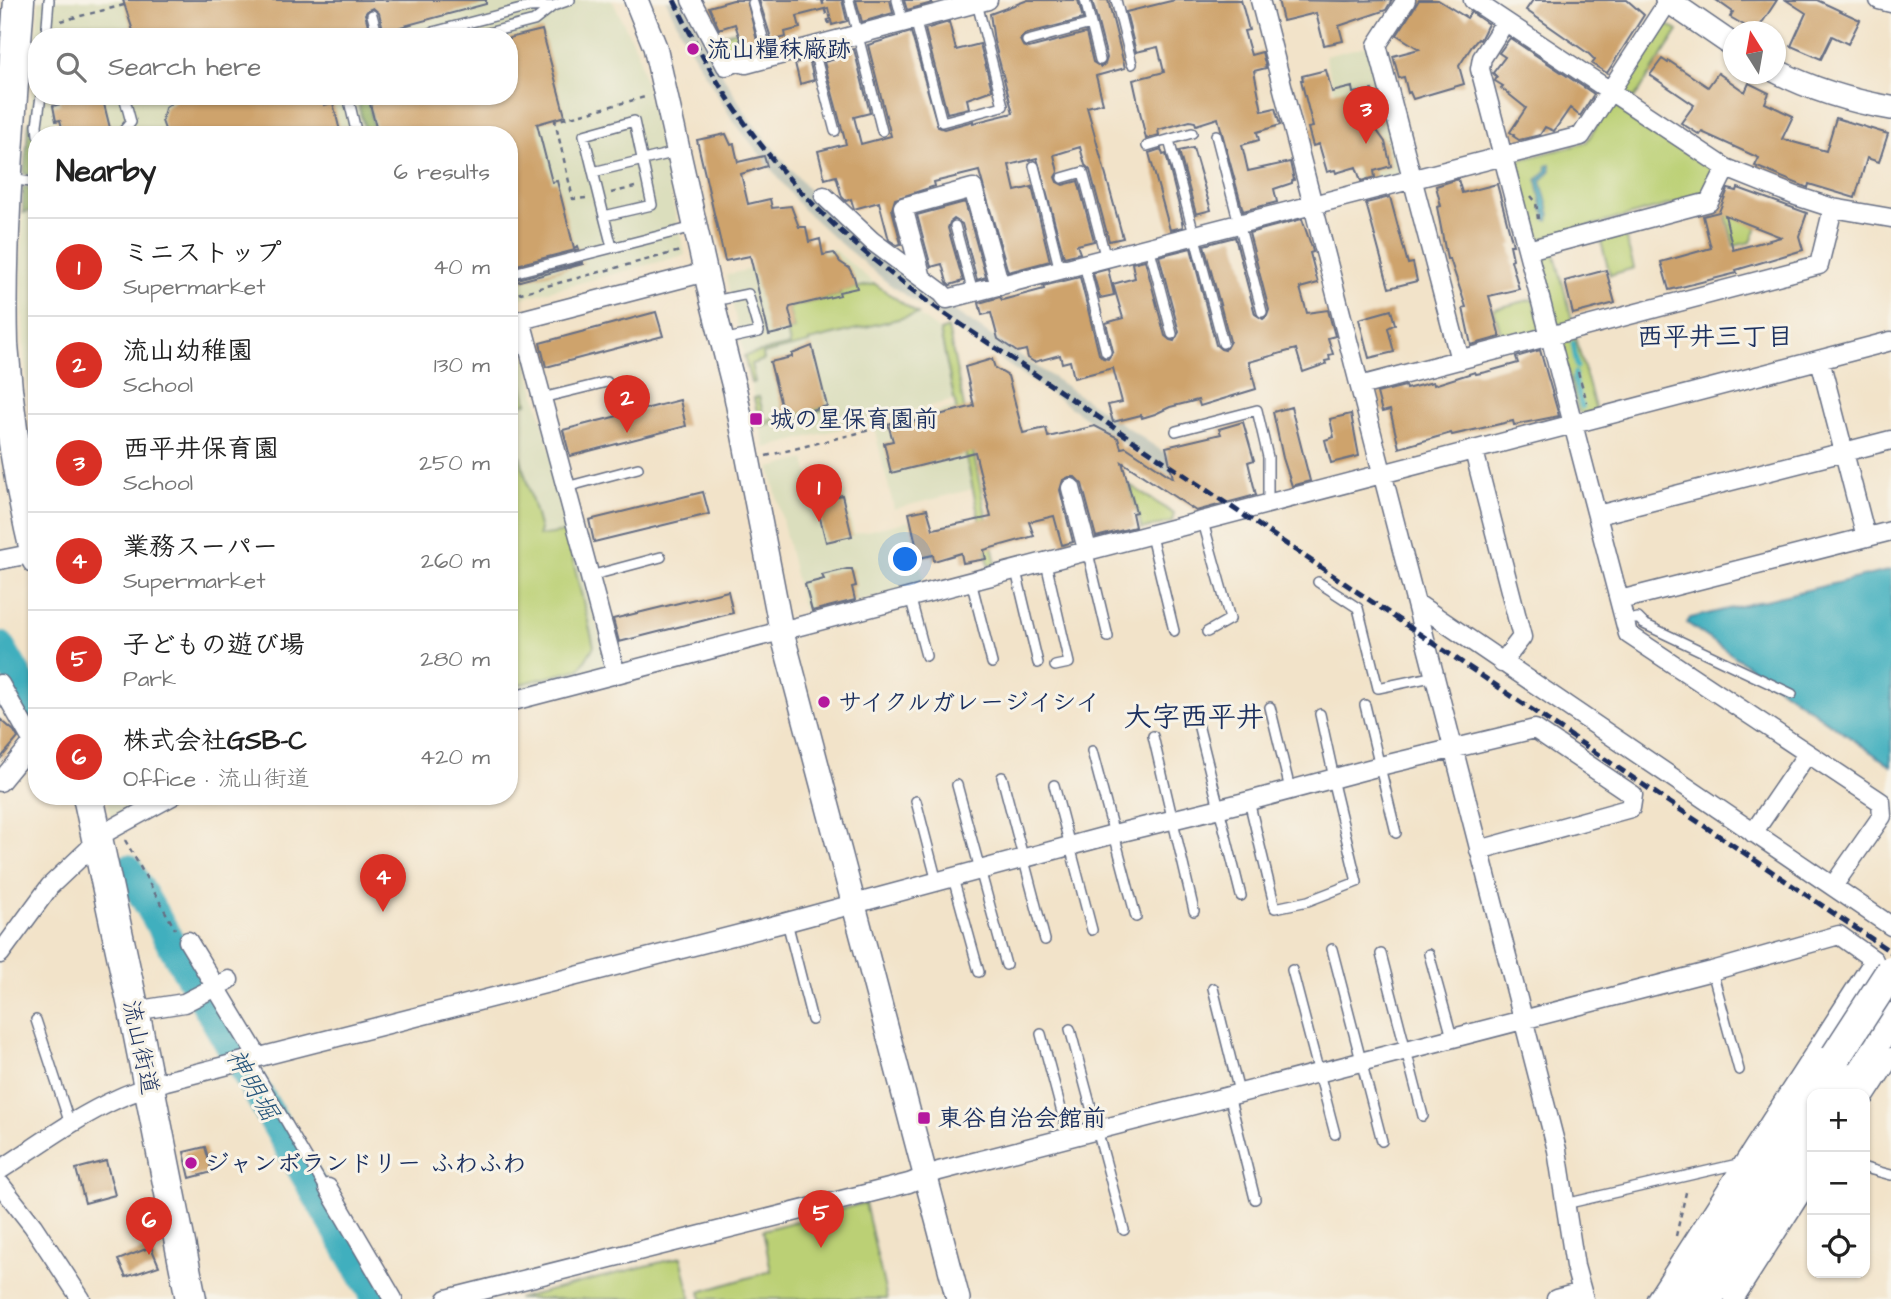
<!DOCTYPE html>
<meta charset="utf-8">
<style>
body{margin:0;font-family:"Architects Daughter","Klee One",sans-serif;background:#f2f2f2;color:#222}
.controls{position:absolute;right:21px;bottom:21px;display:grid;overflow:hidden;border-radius:14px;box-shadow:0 2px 5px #0004}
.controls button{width:63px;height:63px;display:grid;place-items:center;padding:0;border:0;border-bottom:2px solid #e0e0e0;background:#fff;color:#222;font:35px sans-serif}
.compass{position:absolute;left:1723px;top:21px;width:63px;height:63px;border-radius:50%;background:#fff;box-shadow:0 2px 5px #0004;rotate:349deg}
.you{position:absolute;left:906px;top:560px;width:24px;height:24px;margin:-18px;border:5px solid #fff;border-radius:50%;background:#1a73e8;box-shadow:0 0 0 10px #1a73e833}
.badge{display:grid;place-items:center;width:46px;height:46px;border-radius:50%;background:#d93025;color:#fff;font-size:23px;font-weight:700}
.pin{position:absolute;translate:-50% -58px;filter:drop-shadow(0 2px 4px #0008)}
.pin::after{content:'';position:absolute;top:37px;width:24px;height:21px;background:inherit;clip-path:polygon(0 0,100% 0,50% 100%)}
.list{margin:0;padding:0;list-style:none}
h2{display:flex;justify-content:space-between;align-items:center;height:91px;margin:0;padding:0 28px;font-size:30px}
h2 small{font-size:23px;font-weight:400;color:#767676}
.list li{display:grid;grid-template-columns:46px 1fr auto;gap:21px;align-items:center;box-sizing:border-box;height:98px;padding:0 28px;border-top:2px solid #e0e0e0}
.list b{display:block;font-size:26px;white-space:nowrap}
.list p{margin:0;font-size:23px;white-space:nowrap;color:#767676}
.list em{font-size:23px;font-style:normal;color:#767676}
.icon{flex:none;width:38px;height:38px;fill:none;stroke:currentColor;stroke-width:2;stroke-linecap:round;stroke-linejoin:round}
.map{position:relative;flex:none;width:1891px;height:1299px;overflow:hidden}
.search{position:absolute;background:#fff;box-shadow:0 2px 5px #0004;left:28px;top:28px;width:490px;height:77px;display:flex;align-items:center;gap:18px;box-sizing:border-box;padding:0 24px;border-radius:28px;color:#767676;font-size:26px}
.panel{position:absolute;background:#fff;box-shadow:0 2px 5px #0004;left:28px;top:126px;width:490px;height:679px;border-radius:28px}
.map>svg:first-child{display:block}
.built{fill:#dbdebd;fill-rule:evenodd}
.industrial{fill:#c1c6ba}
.green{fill:#bbd074;stroke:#6b8069;stroke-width:2}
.forest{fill:#94b266;stroke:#587062;stroke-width:2}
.water{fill:#41afbe;stroke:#2e6f8e;stroke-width:2}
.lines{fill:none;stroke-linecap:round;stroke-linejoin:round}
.stream{stroke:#41afbe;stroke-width:5}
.river{stroke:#41afbe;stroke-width:30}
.building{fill:#cea36c;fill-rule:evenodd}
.service-casing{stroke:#666e83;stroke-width:12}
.minor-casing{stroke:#666e83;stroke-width:21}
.tertiary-casing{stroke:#666e83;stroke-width:26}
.primary-casing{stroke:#666e83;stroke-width:33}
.path{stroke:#666e83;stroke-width:2.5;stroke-dasharray:5 5;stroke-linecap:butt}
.service{stroke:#fff;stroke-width:9}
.minor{stroke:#fff;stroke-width:18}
.tertiary{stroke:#fff;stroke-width:23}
.primary{stroke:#fff;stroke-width:30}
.rail{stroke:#1b2f5e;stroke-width:5;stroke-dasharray:10 5;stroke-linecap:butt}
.primary-bridge-casing{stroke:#666e83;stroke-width:33;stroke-linecap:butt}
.primary-bridge{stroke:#fff;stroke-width:30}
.poi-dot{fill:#b5179e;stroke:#f7f3e8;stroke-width:2.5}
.labels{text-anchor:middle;stroke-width:6;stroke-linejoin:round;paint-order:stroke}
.poi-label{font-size:24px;font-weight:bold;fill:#1b2f5e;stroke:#f7f3e8;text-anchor:start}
.street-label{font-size:24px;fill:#1b2f5e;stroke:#f7f3e8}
.neighbourhood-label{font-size:26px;font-weight:bold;fill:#1b2f5e;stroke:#f7f3e8}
.water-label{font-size:26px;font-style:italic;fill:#26557b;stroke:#f7f3e8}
.quarter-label{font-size:28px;font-weight:bold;fill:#1b2f5e;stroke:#f7f3e8}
</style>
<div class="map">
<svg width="1891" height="1299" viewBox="0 0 1891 1299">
<rect width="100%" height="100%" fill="#f7f3e8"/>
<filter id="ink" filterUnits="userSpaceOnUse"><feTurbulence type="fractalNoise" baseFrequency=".0143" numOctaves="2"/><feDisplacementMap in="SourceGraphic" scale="14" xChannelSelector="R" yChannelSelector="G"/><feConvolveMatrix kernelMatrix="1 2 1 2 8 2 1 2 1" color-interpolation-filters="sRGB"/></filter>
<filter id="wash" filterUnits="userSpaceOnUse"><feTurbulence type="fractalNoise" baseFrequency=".00686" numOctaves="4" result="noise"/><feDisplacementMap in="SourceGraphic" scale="28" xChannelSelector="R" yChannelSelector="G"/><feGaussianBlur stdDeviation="1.57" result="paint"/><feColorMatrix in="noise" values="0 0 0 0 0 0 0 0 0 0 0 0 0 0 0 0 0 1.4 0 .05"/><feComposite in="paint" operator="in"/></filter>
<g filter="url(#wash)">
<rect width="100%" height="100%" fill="#f2e3c9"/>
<path class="built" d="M39 0H612L638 52 685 255 511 301 608 668 509 694V135H37V458L24 357 22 262 23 190ZM37 37H509V96H37Z
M1370 45 1403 168 1399 175 1359 186 1325 56Z
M833 249 873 282 940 331 954 400 765 448 726 275Z
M956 407 973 489 894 509 874 427Z
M805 459 815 499 845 492 854 534 909 521 925 585 812 613 803 609 770 468Z
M106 796H150L111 817Z"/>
<path class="industrial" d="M666 0H683L714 61 750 120 820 204 929 294 1239 503 1220 509 889 284 835 239 802 208 732 119 685 40Z"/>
<path class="green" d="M1668 25 1678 31 1634 99 1624 92 1623 84 1661 26Z
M736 31 743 53C725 58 725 50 717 36Z
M1616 105 1713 168 1715 174 1705 192 1698 197 1538 240 1532 236 1514 168 1519 160 1586 143 1609 106Z
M1724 207 1757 227 1751 242 1734 246Z
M1624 232 1634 268 1610 275 1600 238Z
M1554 251 1573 323 1561 326 1555 322 1538 259 1542 254Z
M875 284 918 314 809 341V343L763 354 764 360 751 364 755 382 751 383 744 356 790 345 787 331 794 329 789 310 790 307 840 295V291Z
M1533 299 1541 326 1536 332 1503 341 1494 309Z
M948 328 996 564 989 566 940 331Z
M509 331 527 403 509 408Z
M1575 336 1596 411 1584 415 1578 411 1561 346 1565 339Z
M759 397 765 421 826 406V409L760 426 754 398Z
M520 456 540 530 538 536 566 532 594 646 580 669 509 687V458Z
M1130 485 1174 514 1172 522 1142 529Z
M865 1203 887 1299H702L700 1292 771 1271 763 1230Z
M681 1257 691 1299H517Z"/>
<path class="forest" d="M362 96H373L368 100 375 135H366L359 107Z
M29 122H32L37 147V176L24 174Z
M23 187 37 189V209L23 213Z"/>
<path class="water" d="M1550 165 1551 170 1541 181 1550 215 1549 220H1546L1545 211H1543L1537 180 1547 170 1546 166Z
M1891 570V766L1687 623 1690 618Z"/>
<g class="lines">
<path class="stream" d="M1573 343 1577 367
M1575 373 1574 379 1582 407"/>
<path class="river" d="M0 646 37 710
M128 869 377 1299"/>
</g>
<g id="blocks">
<path class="building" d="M123 0H486V4L400 27 394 37H385L379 13 373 8 368 10 365 14 371 37H135Z
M733 0H747L758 45 748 48 747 43 742 45 735 24 719 29 709 7Z
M759 0H842L847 21 832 25 828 8 797 16 800 28 785 32 786 37 772 41Z
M856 0H890L893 13 862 22Z
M904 0H932V3L907 10Z
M1028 0H1078L1083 19 1025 34 1020 40 1023 46 1029 48 1086 33 1093 62 1101 67 1105 64 1107 58 1092 0H1108L1125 68 1096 76 1103 103 1087 107 1123 238 1109 241 1090 170 1085 165 1080 147 1054 155 1058 172 1055 177 1057 182 1063 185 1078 181 1094 241 1077 245 1080 253 1064 257 1037 158 1009 165 1015 191 1032 187 1050 261 1008 272 979 171 934 182 935 186 895 199 892 209 901 244 897 245 889 240 879 202 854 209 851 199 846 201 842 197 836 176 825 179 818 151 846 144 824 62 840 58 839 53 854 49 870 113 854 117 861 144 891 136 868 45 911 32 938 127 944 129 973 121V123L1013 113 994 41 990 14Z
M1175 0H1241L1249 30 1244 31 1251 55 1262 52 1266 68 1254 71 1262 111 1275 108 1280 125 1257 132 1259 140 1242 145 1248 171 1290 162 1294 180 1292 181V183L1274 189 1277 202 1243 211 1218 118 1196 125 1195 122 1190 121 1158 130 1159 135 1146 139 1133 80 1164 72 1158 47 1136 52 1126 12Z
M1278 0 1347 1 1392 0 1386 10 1339 26 1343 41 1324 45 1316 13 1283 21Z
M1419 0H1438L1467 18 1471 12 1488 24 1480 40 1478 39 1472 46 1459 66 1464 84 1413 99 1410 92 1408 93 1404 77 1399 78 1393 56 1419 49 1397 35Z
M1533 0H1627L1644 15 1607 73 1592 64 1595 60 1589 54 1526 10Z
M1716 0H1777L1756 32 1730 17 1733 12Z
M1786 0H1817L1860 20 1848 44 1832 36 1821 59 1791 46 1806 13Z
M949 22 956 50 980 44 992 90 967 99 969 108 947 113 925 29Z
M542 30 565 116 537 124 552 182 557 181 574 248 578 246 579 249 509 267V135H378L370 104 398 96H509V38Z
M1510 38 1594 94 1580 116 1570 108 1554 131 1545 127 1540 135 1519 140 1513 136 1514 135 1510 132 1526 108 1501 88 1503 86 1495 81 1497 77 1493 73 1505 57 1499 53Z
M809 59 814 80 800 84 795 63Z
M1662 59 1668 63 1669 61 1708 87 1718 73 1745 92 1749 83 1769 93 1765 103 1793 116 1782 139 1826 151 1836 118 1888 134 1879 162 1867 158 1855 198 1809 184 1808 188 1755 166 1759 158 1702 132 1700 135 1681 123 1694 105 1650 75Z
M1326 70 1332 92 1352 87 1353 93 1372 90 1374 98 1377 97 1383 123 1373 125 1385 142 1391 166 1374 171 1375 177 1361 181 1356 167 1336 173 1335 170 1327 172 1319 144 1313 146 1308 128 1313 127 1301 80H1303L1302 76Z
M58 96H102L110 128 81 135H64L60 120 56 121 53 106 60 104Z
M191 96H322L324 105 333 103 341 135H167L162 121 165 108 175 100Z
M726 134 731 145 734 144 738 162 764 156 767 166 741 174 748 204 770 199 772 208 791 206 799 227H806L809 242 820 239 823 255 834 253 840 262 849 268 854 277 857 288 839 292 840 295 790 307 789 310 794 329 769 335 750 256 725 261 697 140Z
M1193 148 1211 210 1196 214 1179 151Z
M1161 149 1163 155 1166 154 1183 222H1182L1183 227 1170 230 1149 153Z
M1458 179 1462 193 1497 184 1513 245H1510L1513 259 1511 260 1519 289 1489 296 1500 337 1471 345 1463 308 1466 307 1450 259H1447L1437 207 1441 206 1436 186Z
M1738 188 1807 213 1799 236 1803 250 1736 270 1737 273 1669 290 1661 262 1711 248 1703 216 1719 212 1728 189 1737 191ZM1725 215 1781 237 1733 250Z
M1390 197 1408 264 1413 263 1417 281 1389 288 1366 203Z
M965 202 986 277 977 280 962 224 954 219 950 222 948 228 963 281 950 285 947 282 942 264 931 267 917 215Z
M1302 219 1312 248 1313 252 1310 253 1318 283 1300 288 1307 313 1328 310 1335 336 1328 338 1333 354 1329 355 1330 360 1325 361 1326 364 1303 372 1296 349 1249 362 1256 389 1200 406 1198 400 1170 407 1155 414 1142 418 1141 415 1113 422 1108 405 1122 402 1113 368 1074 378 1070 361 1062 363 1060 355 1034 362 1028 358 1026 350 1017 352 998 339 991 313 982 315 979 303 1000 297 1002 300 1044 289 1043 286 1080 277 1099 354 1103 358 1108 359 1113 351 1106 323 1123 318 1113 284 1135 278 1132 263 1145 260 1165 336 1170 340 1174 341 1179 332 1159 256 1191 248 1216 345 1221 349 1225 350 1230 341 1204 245 1235 237 1255 314 1263 319 1267 316 1269 310 1249 233Z
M583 262V264L509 284V281Z
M1108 269 1114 295 1100 298 1093 273Z
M1606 270 1615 303 1573 314 1565 281Z
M1391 310 1395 324 1388 328 1394 352 1369 358 1359 319Z
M656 312 663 336 546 367 540 343Z
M812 346 827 406 784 417 770 362 792 357V354Z
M1540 350 1559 416 1514 425 1513 421 1452 435 1451 433 1399 448 1390 410 1382 412 1377 393 1405 386 1406 389 1433 382 1434 385 1475 372 1476 374 1486 372 1518 363 1516 357Z
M992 359 995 368 1008 376 1023 433 1046 428 1048 437 1095 426 1118 438 1121 448 1126 447 1173 478 1166 447 1221 434 1219 429 1243 422 1254 460 1248 462 1256 495 1196 511 1122 462 1136 512 1132 513 1135 527 1096 537 1082 484 1075 477H1069L1063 480 1060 490 1073 542 1062 545 1054 516 1029 522 1034 536 984 550 986 559 963 563 961 553 934 561 933 555 919 558 909 513 927 509 933 529 991 517 975 452 891 473 884 443 893 441 888 424 903 420 904 424 974 406 965 367Z
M680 400 686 426 570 456 563 430Z
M1291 407 1310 481 1292 486 1283 458 1273 412Z
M1351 414 1359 456 1331 463 1325 440 1334 437 1330 419Z
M703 492 709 514 594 542 589 520Z
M842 495 852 536 826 542 816 502Z
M847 569H852L856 586 852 587 855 600 812 611 805 584 824 579 822 575Z
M728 591 733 613 619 642 613 619Z
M0 719 14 731 18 738 0 759Z
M205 1147 212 1172 190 1178 184 1152Z
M106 1161 115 1195 85 1203 76 1169Z
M151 1247 159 1266 126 1277 118 1260Z"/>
</g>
</g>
<g filter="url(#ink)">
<use href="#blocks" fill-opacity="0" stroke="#666e83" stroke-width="2"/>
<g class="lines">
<g class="service-casing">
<path id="service" d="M849 0 882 131
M897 0 903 23
M1085 0 1100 60
M1116 0 1132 64
M753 3 769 58
M372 15 378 37
M915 19 942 122 1003 106 977 3
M46 37 49 0
M424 37 433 32 529 7 553 6
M472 37 534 21 553 6 570 0
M1027 41 1091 24
M813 47 835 131
M352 96 350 105 357 135
M634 121 652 205 604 216 584 135Z
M38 135 37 125 41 96
M120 135 131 122 124 96
M1216 135 1262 312
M1169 140 1223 343
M1147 146 1192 133
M1034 166 1060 271
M593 172 677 152
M1062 178 1083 172 1106 259
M11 179 37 183
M604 216 612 247
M955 226 973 293
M1149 246 1172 334
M1084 264 1106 352
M509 274 694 227
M714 301 748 294 759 332 722 340
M542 398 607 382
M1176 431 1257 410 1268 457V505
M566 487 638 468
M1203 522 1230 619 1207 632
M1151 536 1174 631
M1088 553 1108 637
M1046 563 1069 663 1055 666
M1016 571 1038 663
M590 576 661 557
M971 581 992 663
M1318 582 1358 608 1378 688 1436 676
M910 596 926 656
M1625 621 1638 618 1644 624 1792 694
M1365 705 1396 833
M1270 707 1290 789
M1320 714 1334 778
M1199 728 1241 896
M1153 736 1194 911
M1092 751 1136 917
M1002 777 1045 940
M957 785 1006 965
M1054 785 1092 930
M916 801 937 882
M1249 801 1275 908 1308 901 1357 882 1332 779
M953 878 979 972
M787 922 812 1020
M1332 949 1382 1141
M1381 954 1423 1116
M1429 954 1452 1037
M1292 970 1335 1134
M1712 971 1739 1070
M1213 988 1239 1092
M36 1020 70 1124
M1070 1029 1124 1230
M1041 1034 1069 1139
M250 1060 324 1187 328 1188
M1229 1095 1255 1199
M1865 1168 1891 1175
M1565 1204 1742 1163"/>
</g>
<g class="minor-casing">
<path id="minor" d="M691 0 726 66 738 62 746 64 988 0
M1260 0 1557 1150 1575 1266 1584 1299
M1406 0 1377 45 1460 360
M1473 0 1726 168 1796 196 1833 208 1891 218
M1879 0 1891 3
M1505 22 1482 58 1480 69 1628 634 1881 802 1882 816 1833 886
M824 196 872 241 942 293 947 299 1581 136 1669 0
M1528 250 1709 202 1726 168
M922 278 903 207 973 188 1000 286
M1820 360 1866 537
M1360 386 1819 265 1833 208
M1474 451 1522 637 1502 663
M1071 488 1088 553
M1598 515 1891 440
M0 560 35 553
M1620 600 1891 531
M1416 603 1891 926
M616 674 521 320 706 272
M0 684 33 742 0 782
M509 702 1891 341
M1753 833 1807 754
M188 941 258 1057
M0 954 50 886 108 831 172 796
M134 1011 184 1003 229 980
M1865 1097 1891 1057
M0 1170C39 1145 76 1117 119 1098 134 1091 150 1087 166 1081L787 922 1114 834 1249 801 1380 766 1535 729 1633 795 1631 808 1479 850
M0 1184 33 1226 81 1299
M328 1188 393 1299
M447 1299 909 1183 939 1171 1712 971 1839 935 1874 960 1656 1299
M1556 1299 1582 1292
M1734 1299 1812 1177"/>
</g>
<g class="tertiary-casing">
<path id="tertiary" d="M636 0 655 47 712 301 735 391 781 629 958 1299
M1667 0 1734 46
M1776 71C1813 90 1850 101 1891 108"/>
</g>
<g class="primary-casing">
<path id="primary" d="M19 0C11 114 0 230 3 344 8 416 20 489 37 559
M88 796 134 1011 191 1299
M1841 1094 1891 1018
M1678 1299 1836 1056
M1707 1299 1812 1139"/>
</g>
<path class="path" d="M822 0 829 24
M61 21 124 5
M159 135 163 133
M611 193 635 187
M1531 196 1536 202 1538 219
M586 198 573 199 555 121 645 97
M509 296 680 251
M1578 372 1587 402
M766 456 874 429
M125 840 175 929
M1676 1236 1687 1188"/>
<use href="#service" class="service"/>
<use href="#minor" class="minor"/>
<use href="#tertiary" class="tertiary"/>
<use href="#primary" class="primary"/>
<path class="rail" d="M674 0C740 141 821 227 947 315L1891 952"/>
<g class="primary-bridge-casing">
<path id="primary-bridge" d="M1836 1056 1891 971"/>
</g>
<use href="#primary-bridge" class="primary-bridge"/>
</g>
</g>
<g class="poi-dot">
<circle cx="693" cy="49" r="7"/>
<rect x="749" y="412" width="14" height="14" rx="3.5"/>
<circle cx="824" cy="702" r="7"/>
<rect x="917" y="1111" width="14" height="14" rx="3.5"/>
<circle cx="191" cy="1163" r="7"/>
</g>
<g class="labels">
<g class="poi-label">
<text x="707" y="57">流山糧秣廠跡</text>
<text x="770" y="427">城の星保育園前</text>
<text x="838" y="710">サイクルガレージイシイ</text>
<text x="938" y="1126">東谷自治会館前</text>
<text x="205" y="1171">ジャンボランドリー ふわふわ</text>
</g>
<g class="street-label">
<text transform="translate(141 1047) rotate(78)" y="8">流山街道</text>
</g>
<g class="neighbourhood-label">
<text x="1715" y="345">西平井三丁目</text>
</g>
<g class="water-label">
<text transform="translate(253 1084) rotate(60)" y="9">神明堀</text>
</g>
<g class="quarter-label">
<text x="1194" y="726">大字西平井</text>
</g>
</g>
</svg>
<div class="controls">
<button>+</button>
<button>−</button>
<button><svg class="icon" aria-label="locate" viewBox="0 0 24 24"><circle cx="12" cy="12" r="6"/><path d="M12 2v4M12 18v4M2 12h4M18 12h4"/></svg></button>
</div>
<svg class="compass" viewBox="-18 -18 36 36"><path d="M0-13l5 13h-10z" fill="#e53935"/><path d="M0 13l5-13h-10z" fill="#767676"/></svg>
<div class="you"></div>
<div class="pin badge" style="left:819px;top:522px">1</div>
<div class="pin badge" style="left:627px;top:433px">2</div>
<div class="pin badge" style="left:1366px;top:144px">3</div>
<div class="pin badge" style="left:383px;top:912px">4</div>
<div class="pin badge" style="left:821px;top:1248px">5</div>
<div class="pin badge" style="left:149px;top:1255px">6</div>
<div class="search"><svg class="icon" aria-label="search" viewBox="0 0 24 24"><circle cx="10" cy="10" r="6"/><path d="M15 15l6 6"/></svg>Search here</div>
<section class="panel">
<h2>Nearby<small>6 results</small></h2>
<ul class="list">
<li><span class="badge">1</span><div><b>ミニストップ</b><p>Supermarket</p></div><em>40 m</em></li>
<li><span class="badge">2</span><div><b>流山幼稚園</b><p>School</p></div><em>130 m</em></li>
<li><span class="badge">3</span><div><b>西平井保育園</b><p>School</p></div><em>250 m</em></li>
<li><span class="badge">4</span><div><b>業務スーパー</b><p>Supermarket</p></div><em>260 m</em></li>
<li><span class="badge">5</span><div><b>子どもの遊び場</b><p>Park</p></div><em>280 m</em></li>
<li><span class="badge">6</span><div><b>株式会社GSB-C</b><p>Office · 流山街道</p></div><em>420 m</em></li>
</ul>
</section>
</div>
